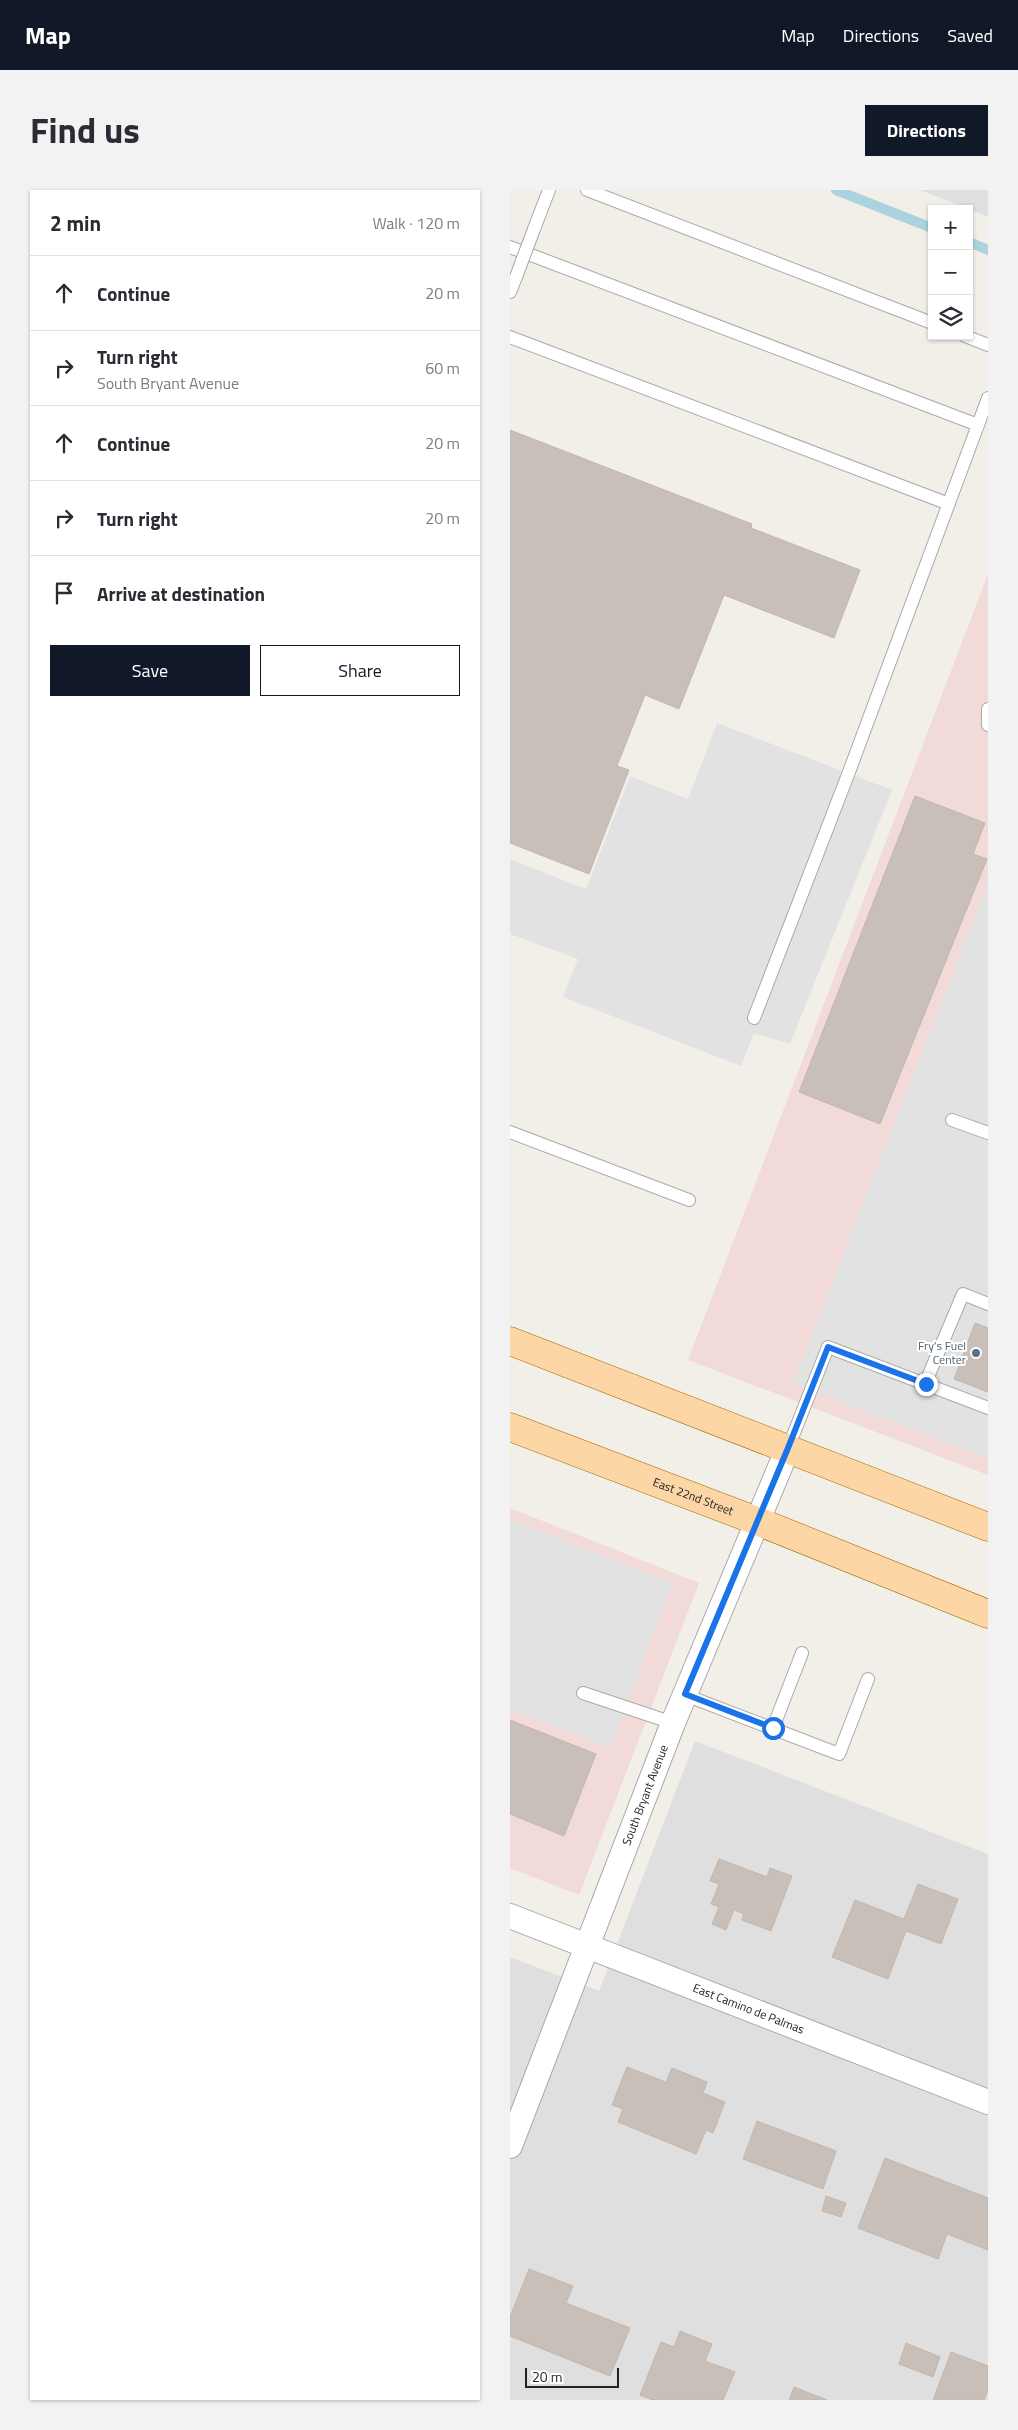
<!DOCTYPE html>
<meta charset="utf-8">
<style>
body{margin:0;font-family:"Titillium Web",sans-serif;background:#f2f2f3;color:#2b2b33}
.controls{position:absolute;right:15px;top:15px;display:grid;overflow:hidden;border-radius:0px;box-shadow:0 1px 4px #0004}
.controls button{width:45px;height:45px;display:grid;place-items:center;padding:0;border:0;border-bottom:1px solid #e1e1e2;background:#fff;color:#2b2b33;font:25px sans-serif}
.scale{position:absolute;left:15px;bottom:12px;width:94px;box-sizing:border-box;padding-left:5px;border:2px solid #222;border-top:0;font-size:14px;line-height:18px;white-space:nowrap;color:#222;-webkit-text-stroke:4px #fff;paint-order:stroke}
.stop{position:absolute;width:15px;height:15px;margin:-11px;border:4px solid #1a73e8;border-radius:50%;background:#fff}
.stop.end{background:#1a73e8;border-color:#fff;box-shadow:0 1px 5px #0008}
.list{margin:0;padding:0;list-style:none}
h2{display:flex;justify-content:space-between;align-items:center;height:65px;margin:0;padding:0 20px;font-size:21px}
h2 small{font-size:16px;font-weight:400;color:#7c7c81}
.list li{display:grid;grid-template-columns:32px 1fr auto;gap:15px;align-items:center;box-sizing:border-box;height:75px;padding:0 20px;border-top:1px solid #e1e1e2}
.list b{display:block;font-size:19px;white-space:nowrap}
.list p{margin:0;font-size:16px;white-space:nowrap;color:#7c7c81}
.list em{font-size:16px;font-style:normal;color:#7c7c81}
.actions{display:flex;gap:10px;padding:15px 20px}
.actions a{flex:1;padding:11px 0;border:1px solid #111827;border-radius:0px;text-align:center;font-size:18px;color:#111827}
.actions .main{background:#111827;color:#fff}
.icon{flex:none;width:28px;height:28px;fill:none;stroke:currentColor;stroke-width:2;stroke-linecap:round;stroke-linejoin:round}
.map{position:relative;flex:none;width:478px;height:2210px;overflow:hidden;border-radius:0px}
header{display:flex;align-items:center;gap:30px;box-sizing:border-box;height:70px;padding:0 25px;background:#111827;color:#fff}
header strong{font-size:24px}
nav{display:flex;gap:28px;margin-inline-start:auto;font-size:18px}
.intro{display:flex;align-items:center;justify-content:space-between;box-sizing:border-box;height:120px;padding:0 30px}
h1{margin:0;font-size:35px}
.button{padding:12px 22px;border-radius:0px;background:#111827;color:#fff;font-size:18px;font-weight:700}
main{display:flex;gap:30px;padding:0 30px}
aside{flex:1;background:#fff;border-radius:0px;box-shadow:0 1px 4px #0004}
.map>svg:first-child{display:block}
.residential{fill:#e0dfdf}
.commercial{fill:#f2dad9}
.parking{fill:#e2e2e2}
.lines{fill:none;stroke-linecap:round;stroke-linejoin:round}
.stream{stroke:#aad3df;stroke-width:10}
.building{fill:#c7bfb8;stroke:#c4b6ab}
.lane-casing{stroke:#a9a9a9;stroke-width:14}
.street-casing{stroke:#a9a9a9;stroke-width:26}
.primary-casing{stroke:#a06b00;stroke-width:29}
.lane{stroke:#fff;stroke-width:12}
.street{stroke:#fff;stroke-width:24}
.primary{stroke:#fcd6a4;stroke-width:28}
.lane-bridge-casing{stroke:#a9a9a9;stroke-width:14;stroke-linecap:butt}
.lane-bridge{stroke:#fff;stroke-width:12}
.route{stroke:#1a73e8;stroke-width:6}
.service-dot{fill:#5c6f8a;stroke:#fff;stroke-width:2}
.labels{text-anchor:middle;stroke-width:4;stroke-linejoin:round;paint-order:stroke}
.service-label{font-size:12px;fill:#4e5e75;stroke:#fff;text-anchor:end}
.street-label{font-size:12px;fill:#222;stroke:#fff}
</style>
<header>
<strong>Map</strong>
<nav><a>Map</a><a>Directions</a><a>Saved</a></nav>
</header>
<div class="intro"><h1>Find us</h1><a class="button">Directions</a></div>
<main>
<aside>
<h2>2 min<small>Walk · 120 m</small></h2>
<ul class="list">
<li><svg class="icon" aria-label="ahead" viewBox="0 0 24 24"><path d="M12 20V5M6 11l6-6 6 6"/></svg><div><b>Continue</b></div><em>20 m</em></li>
<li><svg class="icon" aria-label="right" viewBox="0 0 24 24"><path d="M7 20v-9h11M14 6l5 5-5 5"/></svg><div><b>Turn right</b><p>South Bryant Avenue</p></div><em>60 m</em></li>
<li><svg class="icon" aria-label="ahead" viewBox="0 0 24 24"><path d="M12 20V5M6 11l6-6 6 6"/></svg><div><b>Continue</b></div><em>20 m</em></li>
<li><svg class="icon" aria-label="right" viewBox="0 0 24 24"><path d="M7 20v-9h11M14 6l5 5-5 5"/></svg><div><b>Turn right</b></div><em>20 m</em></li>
<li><svg class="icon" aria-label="arrive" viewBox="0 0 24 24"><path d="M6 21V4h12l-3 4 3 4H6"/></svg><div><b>Arrive at destination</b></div></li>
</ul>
<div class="actions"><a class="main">Save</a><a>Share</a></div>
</aside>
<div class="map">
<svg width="478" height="2210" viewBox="0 0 478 2210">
<rect width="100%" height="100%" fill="#f2efe9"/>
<path class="residential" d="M410 0H478V27L459 19Z
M185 1551 478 1664V2210H0V1767L89 1801Z"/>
<path class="commercial" d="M478 384V1285L178 1170Z
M0 1318 189 1393 69 1705 0 1678Z"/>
<path class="parking" d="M207 533 382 600 280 854 244 843 231 876 53 807 68 769 0 744V669L76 699 120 586 178 609Z
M478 693V1269L283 1193Z
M0 1330 163 1393 100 1558 0 1520Z"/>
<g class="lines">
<path class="stream" d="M326 0 422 38
M459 52 478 60"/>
</g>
<path class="building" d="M0 240 242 334 241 338 350 380 324 448 214 405 169 519 135 505 107 576 119 580 79 684 0 653Z
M405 606 475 633 463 664 477 669 370 934 289 902Z
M465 1133 478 1138V1202L444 1189Z
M0 1530 86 1564 54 1646 0 1624Z
M209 1669 257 1687 260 1678 282 1686 261 1741 232 1730 234 1724 224 1720 216 1740 202 1734 209 1717 201 1714 209 1694 200 1691Z
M408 1694 448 1709 431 1754 396 1741 378 1789 322 1767 345 1710 394 1729Z
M117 1877 156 1892 162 1878 197 1892 193 1903 215 1912 203 1943 196 1940 186 1964 108 1932 113 1919 102 1915Z
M247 1931 326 1961 313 1999 233 1969Z
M375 1968 478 2008V2060L437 2044 428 2069 348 2038Z
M316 2006 336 2013 331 2027 312 2021Z
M19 2079 63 2096 56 2113 120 2138 100 2186 0 2146V2127Z
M170 2141 202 2154 195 2171 225 2182 213 2210H143L130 2205 151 2152 164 2157Z
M396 2153 430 2167 423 2187 389 2174Z
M441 2162 478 2176V2200L474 2210H423Z
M284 2197 317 2210H279Z"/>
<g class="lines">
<g class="lane-casing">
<path id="lane" d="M77 0 422 133
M24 39 39 0
M0 57 468 235
M0 102 6 87
M455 146 478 155
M0 147 439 314
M478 519V535
M244 828 339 582 478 208
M442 930 478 943
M0 942 179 1010
M415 1194 453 1104 478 1114
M278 1258 318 1157 478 1218
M73 1503 163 1533
M175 1505 329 1564 358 1489
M263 1538 292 1463"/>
</g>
<g class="street-casing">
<g id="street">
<path id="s1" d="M0 1726 478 1912"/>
<path id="s2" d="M0 1956 163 1533 278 1258"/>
</g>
</g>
<g class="primary-casing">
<g id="primary">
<path d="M0 1151 478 1337"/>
<path id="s3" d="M0 1237 247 1331 478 1424"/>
</g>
</g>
<use href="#lane" class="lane"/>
<use href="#street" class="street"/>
<use href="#primary" class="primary"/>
<g class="lane-bridge-casing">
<path id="lane-bridge" d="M6 87 24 39"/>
</g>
<use href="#lane-bridge" class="lane-bridge"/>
</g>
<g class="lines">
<path class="route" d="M263 1538 175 1504 278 1258 318 1157 416 1194"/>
</g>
<circle class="service-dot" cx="466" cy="1163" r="5"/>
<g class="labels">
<g class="service-label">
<text x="456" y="1160">Fry's Fuel<tspan x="456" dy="14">Center</tspan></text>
</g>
<g class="street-label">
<text dy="4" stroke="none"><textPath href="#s3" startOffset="196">East 22nd Street</textPath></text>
<text dy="4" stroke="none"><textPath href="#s2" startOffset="376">South Bryant Avenue</textPath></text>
<text dy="4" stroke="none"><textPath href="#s1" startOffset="256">East Camino de Palmas</textPath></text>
</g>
</g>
</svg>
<div class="controls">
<button>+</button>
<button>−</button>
<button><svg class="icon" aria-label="layers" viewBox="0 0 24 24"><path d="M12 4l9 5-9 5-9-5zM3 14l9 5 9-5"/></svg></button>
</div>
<div class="scale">20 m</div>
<div class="stop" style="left:263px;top:1538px"></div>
<div class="stop end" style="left:416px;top:1194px"></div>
</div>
</main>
